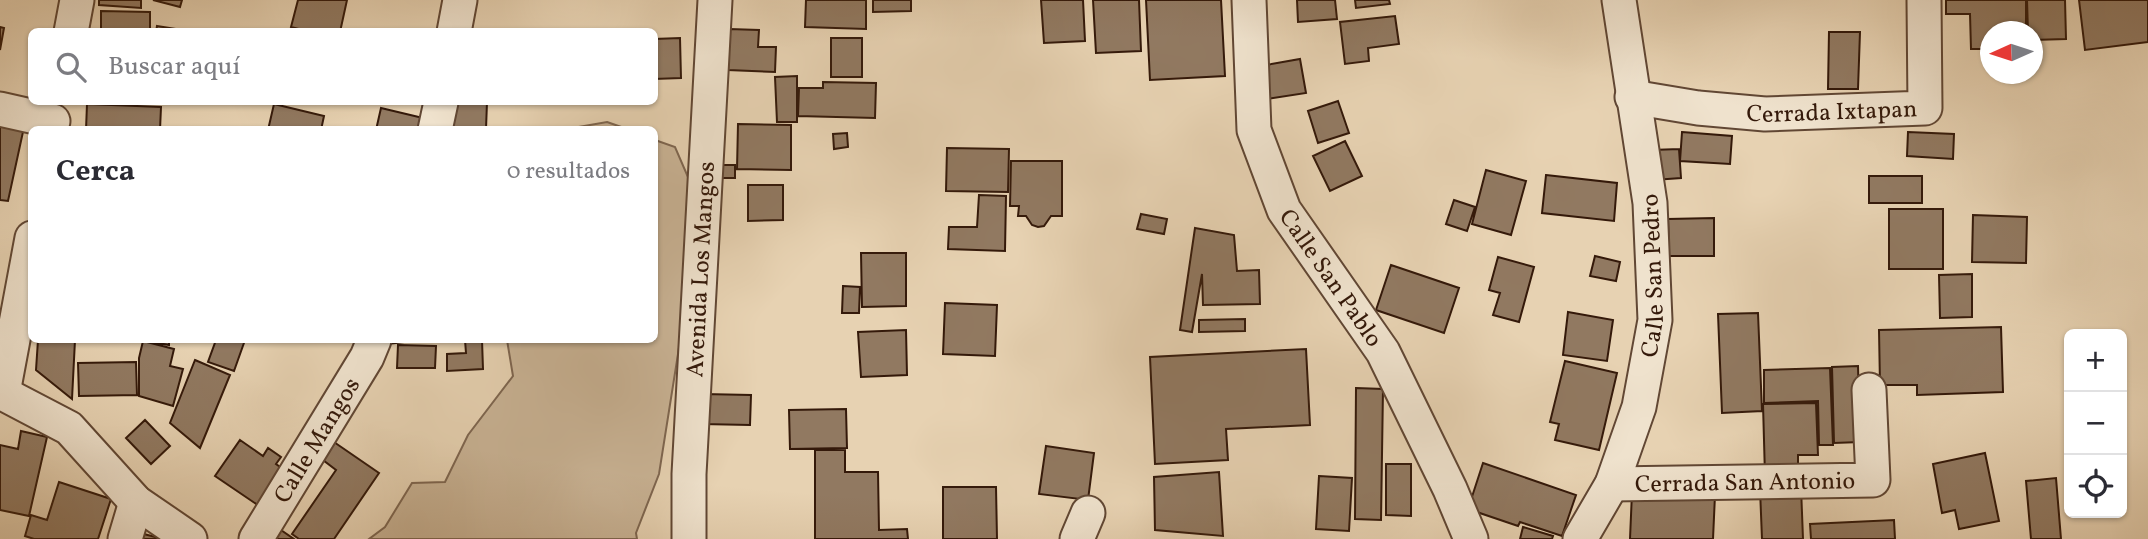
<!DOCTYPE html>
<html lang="es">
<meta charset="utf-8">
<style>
body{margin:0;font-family:Vollkorn,serif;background:#f2f2f3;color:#2b2b33}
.controls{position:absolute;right:21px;bottom:21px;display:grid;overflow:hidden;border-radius:10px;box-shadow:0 2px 5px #0004}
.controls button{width:63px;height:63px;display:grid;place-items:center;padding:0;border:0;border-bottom:2px solid #e1e1e2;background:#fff;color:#2b2b33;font:35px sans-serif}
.compass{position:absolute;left:1980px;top:21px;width:63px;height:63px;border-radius:50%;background:#fff;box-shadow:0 2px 5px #0004;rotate:267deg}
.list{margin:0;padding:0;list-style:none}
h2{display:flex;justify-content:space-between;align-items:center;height:91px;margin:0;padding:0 28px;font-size:30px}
h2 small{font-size:23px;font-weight:400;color:#7c7c81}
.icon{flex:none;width:38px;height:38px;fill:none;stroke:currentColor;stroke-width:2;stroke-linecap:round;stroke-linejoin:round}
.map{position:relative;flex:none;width:2148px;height:539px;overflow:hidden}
.search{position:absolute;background:#fff;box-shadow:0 2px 5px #0004;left:28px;top:28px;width:630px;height:77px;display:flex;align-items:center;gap:18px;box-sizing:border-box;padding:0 24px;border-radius:10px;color:#7c7c81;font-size:26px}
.panel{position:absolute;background:#fff;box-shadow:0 2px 5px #0004;left:28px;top:126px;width:630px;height:217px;border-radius:10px}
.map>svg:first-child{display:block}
.green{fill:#c9b395;stroke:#7e6650;stroke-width:2}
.building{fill:#917961;stroke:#34190a;stroke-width:2}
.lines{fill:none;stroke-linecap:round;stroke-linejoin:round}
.street-casing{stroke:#614734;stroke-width:37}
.street{stroke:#efe2cd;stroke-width:33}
.labels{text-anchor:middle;stroke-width:6;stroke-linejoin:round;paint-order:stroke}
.street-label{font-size:24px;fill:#34190a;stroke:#efe2cd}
</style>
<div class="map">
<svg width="2148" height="539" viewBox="0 0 2148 539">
<rect width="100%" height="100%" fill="#e7d2b2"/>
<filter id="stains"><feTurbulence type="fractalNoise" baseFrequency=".00286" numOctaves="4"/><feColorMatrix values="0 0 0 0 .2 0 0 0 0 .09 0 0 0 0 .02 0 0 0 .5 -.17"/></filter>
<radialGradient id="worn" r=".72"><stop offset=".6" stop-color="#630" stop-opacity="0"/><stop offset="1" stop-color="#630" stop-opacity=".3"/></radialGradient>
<path class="green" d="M607 122 627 129H567Z
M655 140 675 147 691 184 688 291 659 474 636 533 637 539H369L385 527 412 483 445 482 468 435 513 376 507 340H654Z"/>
<path class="building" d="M99 0H141V8L99 5Z
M153 0H182L180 7Z
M298 0H347L340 32H310L291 27Z
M806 0H866V29L805 27Z
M873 0H911V11L873 12Z
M1041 0H1083L1085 41 1044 43Z
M1093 0H1139L1141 51 1096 53Z
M1146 0H1221L1225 76 1150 80Z
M1297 0H1335L1337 19 1298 22Z
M1355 0H1389L1390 4 1356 8Z
M1946 0H2026V32H1990V49H1971L1970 14H1946Z
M2027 0H2065L2066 39 2032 40V32H2028Z
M2079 0H2148V42L2085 50Z
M101 11 150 12V32H101Z
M1395 16 1399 44 1368 48 1369 61 1345 64 1340 22Z
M157 26 188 31 187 32H156Z
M0 27 4 28 0 50Z
M729 29 759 30 758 47H776L775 72 728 70Z
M1829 32H1860L1858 89H1828Z
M680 38 681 78 654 79V39Z
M831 38H862V77H831Z
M1300 59 1306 93 1260 100V66Z
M797 76V122H777L775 77Z
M823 82 876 83 875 118 798 116 799 88H823Z
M1338 101 1349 133 1318 143 1308 111Z
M456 102H487L486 129 450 127Z
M87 104 161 107 160 130H86Z
M274 104 324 116 321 130H268Z
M381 108 423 118 420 130H376Z
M0 112 26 118 8 201 0 200Z
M738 124 791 125V170L737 169Z
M1682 132 1732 136 1730 164 1680 161Z
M1908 132 1954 134 1953 159 1907 156Z
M847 133 848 147 834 149 833 134Z
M1345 141 1362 176 1330 191 1313 156Z
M947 148 1009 149 1008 192 946 191Z
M1679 149 1681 178 1654 180 1652 150Z
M1011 161H1062V216H1051L1044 226 1038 227 1032 225 1026 216H1018L1019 206H1010Z
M722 165H735V178H722Z
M1486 170 1526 181 1511 235 1472 224Z
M1546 175 1617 183 1614 221 1542 213Z
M1869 176H1922V203H1869Z
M748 185H783V220L748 221Z
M979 195 1006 196 1005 251 948 249 949 227H977Z
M1454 200 1475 207 1467 231 1446 224Z
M1889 209H1943V269H1889Z
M1141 214 1167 219 1164 234 1137 229Z
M1973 215 2027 217 2026 263 1972 262Z
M1714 218V256H1669L1668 219Z
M1195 228 1234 235 1237 271 1259 270 1260 304 1203 305 1202 274 1192 332 1180 330Z
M861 253H906V306L862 307Z
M1595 256 1620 262 1616 281 1590 276Z
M1498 257 1534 267 1519 322 1493 315 1500 293 1489 290Z
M1391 265 1459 288 1444 333 1376 310Z
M1972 274V317L1940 318 1939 275Z
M843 286 860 287 859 313H842Z
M945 303 997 305 995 356 943 354Z
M1568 312 1613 320 1607 361 1563 355Z
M1758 313 1762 411 1722 413 1718 314Z
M1245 319V331L1199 332V320Z
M2001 327 2003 392 1917 395V385H1880L1879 330Z
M906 330 907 375 861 377 858 332Z
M38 340H75L72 399 36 370Z
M142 340H169V345Z
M216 340H245L234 371 208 362Z
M381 340H406L404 342 378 345Z
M465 340H482L483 369 447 371V354L466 353Z
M143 341 174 349 170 366 183 369 173 406 139 396V358Z
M398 345 436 346 435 368H397Z
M1306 349 1310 425 1226 429 1228 460 1155 464 1150 357Z
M195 360 230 375 200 448 170 423Z
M1565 361 1617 373 1599 450 1555 440 1559 424 1550 422Z
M136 362 137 395 79 396 78 363Z
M1858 366 1860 442 1834 443 1832 367Z
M1830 368 1833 445H1819L1818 401 1764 403V370Z
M1356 388 1383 389 1381 520 1355 519Z
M703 394 751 395 750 425 702 424Z
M1816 403 1818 455H1798V474L1765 476 1763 404Z
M846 409 847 448 790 449 789 410Z
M145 420 170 446 151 464 126 438Z
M21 431 47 437 29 516 0 510V445L18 449Z
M240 440 263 456 268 448 281 457 276 464 287 472 262 508 215 476Z
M331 440 379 473 334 539H299L292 534 336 470 319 457Z
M1046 446 1094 453 1088 500 1039 494Z
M815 450H845V472H878L879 530 907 529 908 539H815Z
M1985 453 1999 521 1959 529 1955 510 1942 513 1933 464Z
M1483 463 1576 495 1562 536 1520 522 1518 526 1468 509Z
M1386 464H1411V516L1386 515Z
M1219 472 1223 536 1155 530 1154 477Z
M1319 476 1352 478 1349 531 1316 529Z
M2056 478 2061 539H2031L2026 481Z
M59 482 111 499 98 539H34L25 536 31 515 47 520Z
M943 487H996L997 539H943Z
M1801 487 1803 539H1762L1760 489Z
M1632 492 1715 495 1713 539H1630Z
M1894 520 1895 539H1811L1810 524Z
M1523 527 1553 536 1552 539H1520Z
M278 528 294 539H271Z
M140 533 163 539H138Z"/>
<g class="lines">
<g class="street-casing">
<g id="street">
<path id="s1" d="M1249 0 1254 130 1284 210 1383 352 1450 489 1471 539"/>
<path d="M71 32 77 0"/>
<path d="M454 32 460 0"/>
<path id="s2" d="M1632 97 1698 108 1765 114 1925 108 1924 0"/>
<path d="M0 109 53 121"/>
<path d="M435 130 441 102"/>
<path d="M0 392 69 428 136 502 190 539"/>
<path d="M3 393 32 238"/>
<path id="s3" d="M1612 484 1873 480 1869 390"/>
<path d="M125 539 136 502"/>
<path id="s4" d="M256 539 367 357 374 340"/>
<path id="s5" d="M689 539V474L715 0"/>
<path d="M1077 539 1088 513"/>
<path id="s6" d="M1580 539 1612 484 1639 407 1655 320 1650 203 1619 0"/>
</g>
</g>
<use href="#street" class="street"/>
</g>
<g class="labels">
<g class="street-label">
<text dy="8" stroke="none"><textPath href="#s2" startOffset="201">Cerrada Ixtapan</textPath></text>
<text dy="8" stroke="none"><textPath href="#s5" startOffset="270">Avenida Los Mangos</textPath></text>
<text dy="8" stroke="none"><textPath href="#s6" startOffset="278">Calle San Pedro</textPath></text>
<text dy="8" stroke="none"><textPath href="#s1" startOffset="298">Calle San Pablo</textPath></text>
<text dy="8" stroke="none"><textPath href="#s4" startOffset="116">Calle Mangos</textPath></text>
<text dy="8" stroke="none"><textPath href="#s3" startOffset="133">Cerrada San Antonio</textPath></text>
</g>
</g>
<rect width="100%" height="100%" filter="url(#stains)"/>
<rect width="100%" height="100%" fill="url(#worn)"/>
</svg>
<div class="controls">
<button>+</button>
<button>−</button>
<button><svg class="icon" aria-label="locate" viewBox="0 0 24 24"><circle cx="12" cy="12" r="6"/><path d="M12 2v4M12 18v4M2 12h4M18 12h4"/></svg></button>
</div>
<svg class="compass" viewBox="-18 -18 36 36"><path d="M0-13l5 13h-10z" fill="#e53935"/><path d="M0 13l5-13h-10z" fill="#7c7c81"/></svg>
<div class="search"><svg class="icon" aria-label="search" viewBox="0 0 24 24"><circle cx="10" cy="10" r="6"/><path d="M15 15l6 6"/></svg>Buscar aquí</div>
<section class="panel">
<h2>Cerca<small>0 resultados</small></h2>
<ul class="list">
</ul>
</section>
</div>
